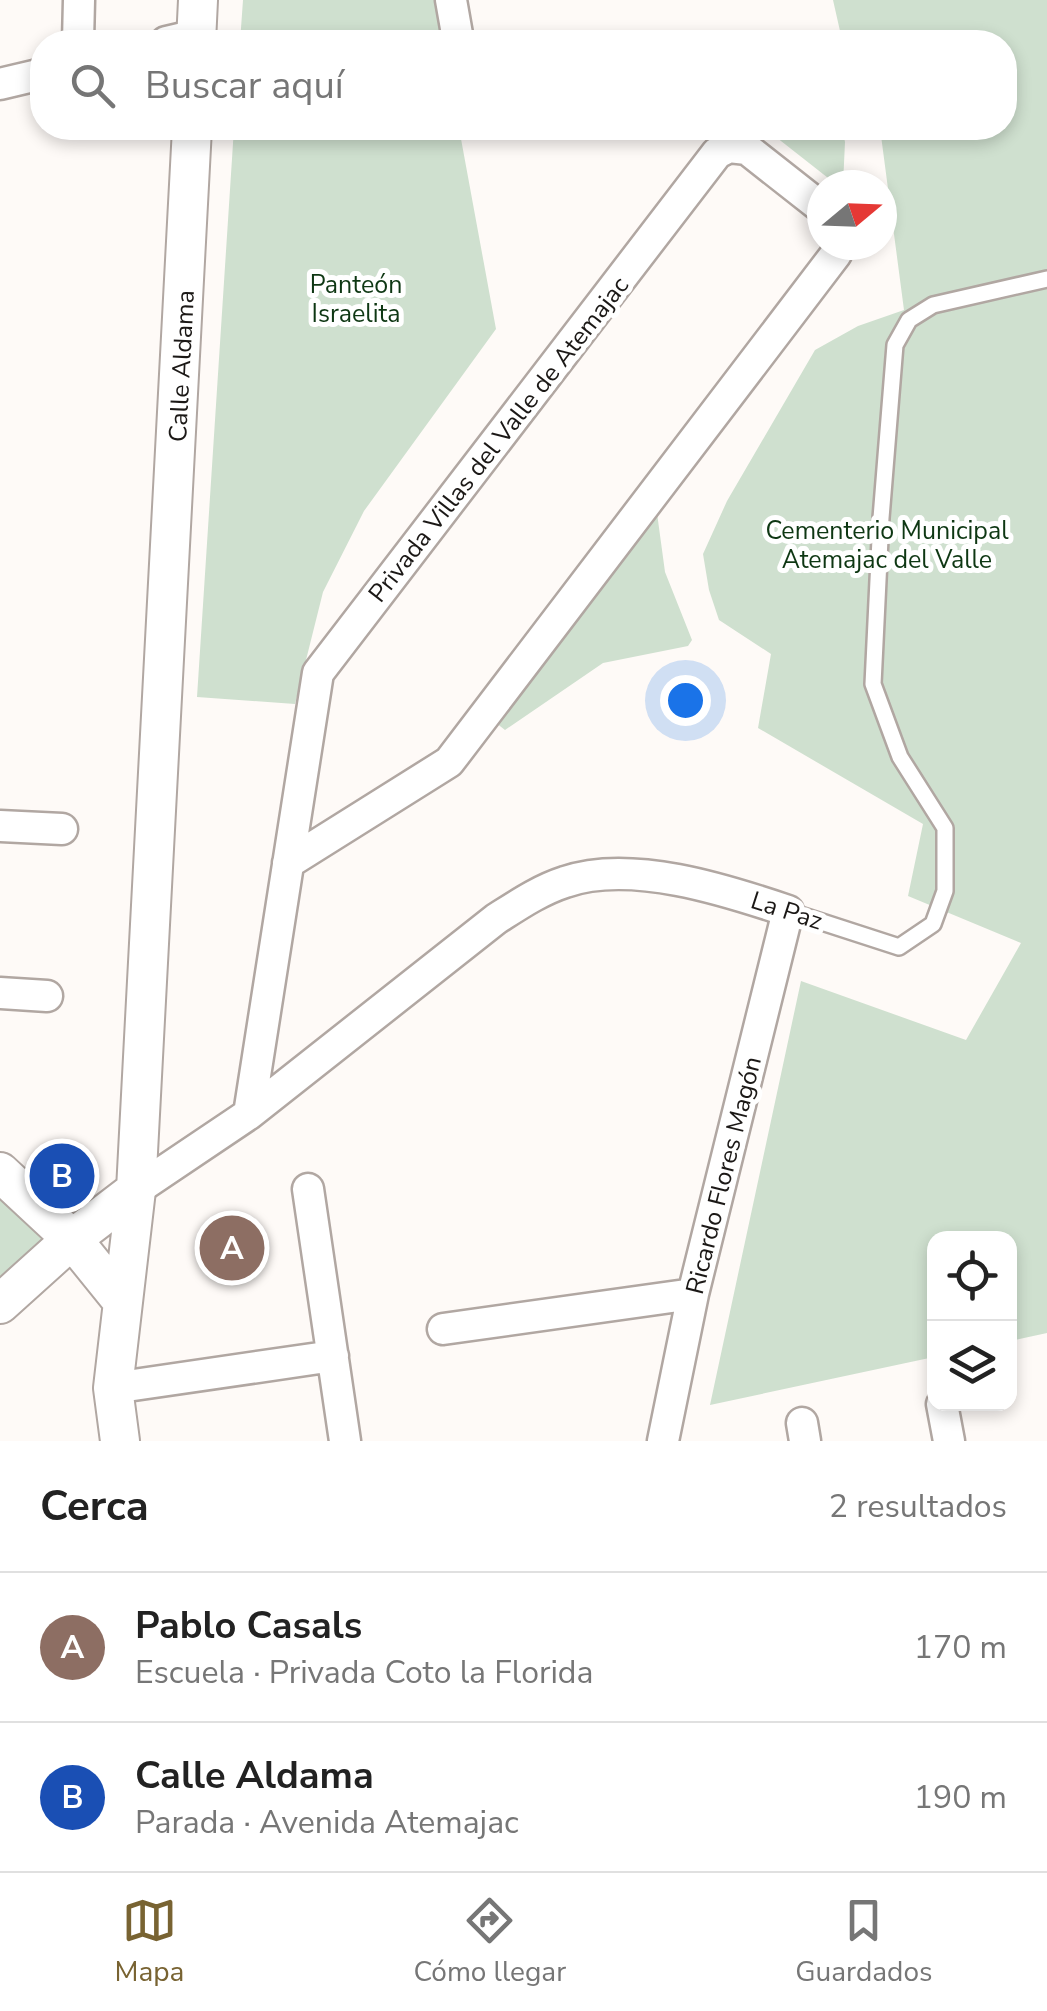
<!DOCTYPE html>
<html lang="es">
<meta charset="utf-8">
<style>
body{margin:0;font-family:"Nunito Sans",sans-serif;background:#f6f6f6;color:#222}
.controls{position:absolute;right:30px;bottom:30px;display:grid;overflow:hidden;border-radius:20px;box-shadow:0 5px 15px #0003}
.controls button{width:90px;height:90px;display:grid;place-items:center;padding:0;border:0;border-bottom:2px solid #e0e0e0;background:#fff;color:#222;font:50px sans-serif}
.compass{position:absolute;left:807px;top:170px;width:90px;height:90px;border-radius:50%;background:#fff;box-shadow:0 5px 15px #0003;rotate:71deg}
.you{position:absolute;left:685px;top:700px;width:35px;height:35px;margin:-25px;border:8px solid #fff;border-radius:50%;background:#1a73e8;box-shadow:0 0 0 15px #1a73e833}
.badge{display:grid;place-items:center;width:65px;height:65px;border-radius:50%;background:#786332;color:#fff;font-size:32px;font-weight:700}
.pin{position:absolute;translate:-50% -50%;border:5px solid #fff;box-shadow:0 2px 10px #0006}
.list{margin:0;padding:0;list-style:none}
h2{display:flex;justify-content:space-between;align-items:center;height:130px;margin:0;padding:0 40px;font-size:42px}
h2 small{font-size:32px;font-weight:400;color:#767676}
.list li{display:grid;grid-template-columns:65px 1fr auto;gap:30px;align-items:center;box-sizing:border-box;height:150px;padding:0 40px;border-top:2px solid #e0e0e0}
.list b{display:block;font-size:38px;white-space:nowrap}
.list p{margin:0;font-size:32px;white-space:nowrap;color:#767676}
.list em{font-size:32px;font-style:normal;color:#767676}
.icon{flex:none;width:55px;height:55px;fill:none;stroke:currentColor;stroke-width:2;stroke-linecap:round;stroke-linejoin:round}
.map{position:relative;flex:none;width:1047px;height:1441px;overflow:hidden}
.search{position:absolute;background:#fff;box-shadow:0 5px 15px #0003;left:30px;right:30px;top:30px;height:110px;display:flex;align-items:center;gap:25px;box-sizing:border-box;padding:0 35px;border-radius:40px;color:#767676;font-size:38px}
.sheet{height:430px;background:#fff}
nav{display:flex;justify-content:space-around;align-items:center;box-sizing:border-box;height:140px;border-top:2px solid #e0e0e0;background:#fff;font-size:28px;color:#767676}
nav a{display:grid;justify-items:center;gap:5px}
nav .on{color:#786332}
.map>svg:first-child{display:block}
.green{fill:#cfe0cf}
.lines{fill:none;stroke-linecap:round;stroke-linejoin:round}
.service-casing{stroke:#b1a7a2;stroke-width:20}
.minor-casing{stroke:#b1a7a2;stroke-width:35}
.tertiary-casing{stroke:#b1a7a2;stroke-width:42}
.service{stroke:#fff;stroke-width:15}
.minor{stroke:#fff;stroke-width:30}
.tertiary{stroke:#fff;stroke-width:38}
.labels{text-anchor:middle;stroke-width:10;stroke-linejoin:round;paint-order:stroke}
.park-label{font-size:25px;fill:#0e3713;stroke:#fff}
.street-label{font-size:25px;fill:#1b1816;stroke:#fff}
</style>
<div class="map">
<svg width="1047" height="1441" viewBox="0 0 1047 1441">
<rect width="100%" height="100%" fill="#fefaf7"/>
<path class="green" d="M243 0H436L444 42H240Z
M833 0H1047V1333L1010 1341V1238H934V1357L710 1405 801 981 966 1040 1021 943 908 896 923 824 758 728 771 654 719 620 709 590 703 554 727 501 815 350 858 326 904 310 880 128H1004V42H850L840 31Z
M234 128H459L496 329 364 511 323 592 295 704 197 697Z
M708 128H842L845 142 843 185H837L767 130 755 147H704Z
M657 513 665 572 692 640 688 646 603 663 505 730 491 719Z
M0 1187 48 1234 0 1284Z"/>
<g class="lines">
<g class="service-casing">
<path id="service" d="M788 911 899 947 933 924 945 891V828L900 757 873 684 881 518 895 345 909 320 933 305 1047 279"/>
</g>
<g class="minor-casing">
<path id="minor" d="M451 0 457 34
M78 42 79 0
M166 42 196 35
M0 84 42 74
M0 826 62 829
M288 863 449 762 836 254 838 245
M0 993 47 996
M249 1114 318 673 717 153 729 147 747 149 822 208
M308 1189 345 1441
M136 1190 249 1114 496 919C518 905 540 890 565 882 630 859 726 890 788 911L693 1294 663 1441
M443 1329 693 1294
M113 1388 333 1356
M942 1404 949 1441
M802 1423 805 1441"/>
</g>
<g class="tertiary-casing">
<path id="tertiary" d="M196 42 198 0
M0 1172 72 1239 123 1302
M0 1304 72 1239 136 1190
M120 1441 113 1388 136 1190 192 128"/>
</g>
<use href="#service" class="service"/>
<use href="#minor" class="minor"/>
<use href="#tertiary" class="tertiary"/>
</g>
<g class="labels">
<g class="park-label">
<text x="356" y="293">Panteón<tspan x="356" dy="29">Israelita</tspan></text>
<text x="887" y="539">Cementerio Municipal<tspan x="887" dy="29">Atemajac del Valle</tspan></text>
</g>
<g class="street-label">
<text transform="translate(181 366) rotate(-87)" y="9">Calle Aldama</text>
<text transform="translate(498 439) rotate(-52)" y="9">Privada Villas del Valle de Atemajac</text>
<text transform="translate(787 910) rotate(18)" y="9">La Paz</text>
<text transform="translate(723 1175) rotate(-76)" y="9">Ricardo Flores Magón</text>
</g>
</g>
</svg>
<div class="controls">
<button><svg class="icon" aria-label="locate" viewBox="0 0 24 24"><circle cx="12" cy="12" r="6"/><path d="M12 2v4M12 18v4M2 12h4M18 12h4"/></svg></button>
<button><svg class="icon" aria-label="layers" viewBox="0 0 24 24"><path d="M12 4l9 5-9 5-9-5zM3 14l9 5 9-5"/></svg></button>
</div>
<svg class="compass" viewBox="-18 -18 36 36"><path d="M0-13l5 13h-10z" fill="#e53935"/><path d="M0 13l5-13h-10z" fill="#767676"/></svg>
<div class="you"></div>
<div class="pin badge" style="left:232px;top:1248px;background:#8d6e63">A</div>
<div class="pin badge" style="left:62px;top:1176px;background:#1a4fb4">B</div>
<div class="search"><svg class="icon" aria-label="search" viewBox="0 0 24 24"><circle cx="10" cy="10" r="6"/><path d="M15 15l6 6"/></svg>Buscar aquí</div>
</div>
<section class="sheet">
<h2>Cerca<small>2 resultados</small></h2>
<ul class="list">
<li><span class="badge" style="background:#8d6e63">A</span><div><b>Pablo Casals</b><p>Escuela · Privada Coto la Florida</p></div><em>170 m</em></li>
<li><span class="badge" style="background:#1a4fb4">B</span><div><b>Calle Aldama</b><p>Parada · Avenida Atemajac</p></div><em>190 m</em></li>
</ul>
</section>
<nav>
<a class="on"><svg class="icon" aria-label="map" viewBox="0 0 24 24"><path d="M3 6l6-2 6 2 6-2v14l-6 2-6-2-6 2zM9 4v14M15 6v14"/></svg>Mapa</a>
<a><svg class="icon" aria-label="directions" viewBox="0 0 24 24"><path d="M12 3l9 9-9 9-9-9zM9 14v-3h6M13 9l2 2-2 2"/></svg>Cómo llegar</a>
<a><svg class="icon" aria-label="saved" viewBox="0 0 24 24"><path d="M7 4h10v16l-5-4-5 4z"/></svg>Guardados</a>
</nav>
